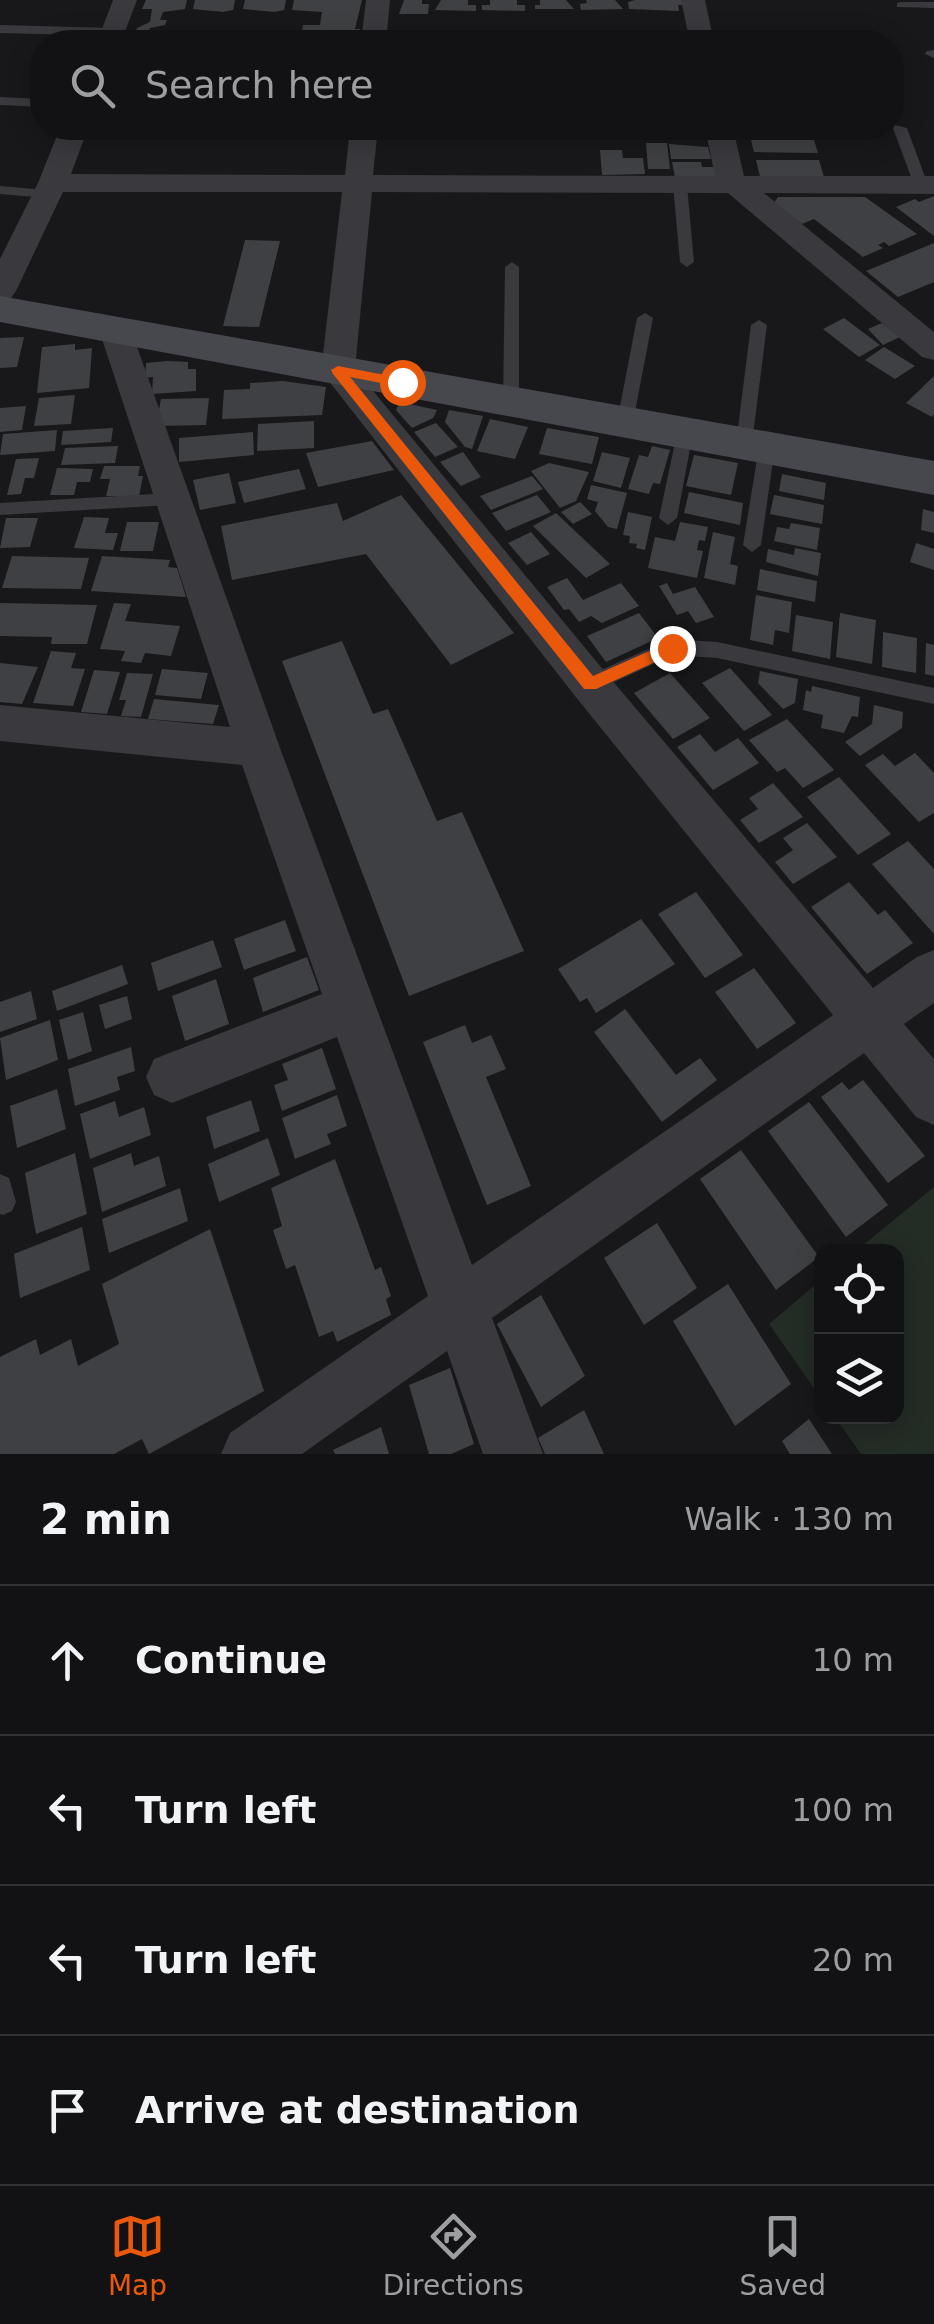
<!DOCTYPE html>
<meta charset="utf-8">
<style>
body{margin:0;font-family:"DejaVu Sans",sans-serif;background:#1f2022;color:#f1f3f6}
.controls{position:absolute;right:30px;bottom:30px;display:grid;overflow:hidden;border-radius:20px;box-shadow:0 5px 25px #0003}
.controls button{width:90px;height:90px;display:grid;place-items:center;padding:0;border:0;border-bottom:2px solid #313234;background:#121214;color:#f1f3f6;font:50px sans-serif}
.stop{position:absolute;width:30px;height:30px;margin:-22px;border:8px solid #ea580c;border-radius:50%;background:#fff}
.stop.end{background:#ea580c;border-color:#fff;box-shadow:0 2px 10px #0008}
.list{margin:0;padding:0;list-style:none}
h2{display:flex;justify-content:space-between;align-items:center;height:130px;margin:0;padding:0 40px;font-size:42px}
h2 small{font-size:32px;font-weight:400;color:#9c9ea0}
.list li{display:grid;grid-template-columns:65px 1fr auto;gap:30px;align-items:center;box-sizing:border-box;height:150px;padding:0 40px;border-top:2px solid #313234}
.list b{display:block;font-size:38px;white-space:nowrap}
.list em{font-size:32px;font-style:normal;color:#9c9ea0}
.icon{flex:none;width:55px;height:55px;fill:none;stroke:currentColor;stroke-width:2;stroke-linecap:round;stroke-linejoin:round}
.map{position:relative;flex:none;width:934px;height:1454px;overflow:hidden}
.search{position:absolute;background:#121214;box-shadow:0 5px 25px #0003;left:30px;right:30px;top:30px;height:110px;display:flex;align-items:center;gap:25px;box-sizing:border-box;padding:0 35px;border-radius:40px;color:#9c9ea0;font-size:38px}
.sheet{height:730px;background:#121214}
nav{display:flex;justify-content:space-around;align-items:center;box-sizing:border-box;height:140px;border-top:2px solid #313234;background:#121214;font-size:28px;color:#9c9ea0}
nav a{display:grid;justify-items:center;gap:5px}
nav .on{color:#ea580c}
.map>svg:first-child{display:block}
.green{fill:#242c26}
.building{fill:#3f4043}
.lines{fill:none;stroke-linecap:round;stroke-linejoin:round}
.lane{fill:#39393e;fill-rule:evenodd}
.street{fill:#39393e;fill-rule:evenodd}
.secondary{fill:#47474e;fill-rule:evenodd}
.route{fill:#ea580c}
</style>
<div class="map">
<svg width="934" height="1454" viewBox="0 0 934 1454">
<rect width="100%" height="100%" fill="#18181a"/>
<path class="green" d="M934 1187V1454H861L835 1417 896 1416V1252L856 1251Z
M821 1280V1398L769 1324Z"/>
<path class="building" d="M146 0H187L185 9 163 12 160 20H167L165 25 150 28 148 33 163 34 160 42H132L137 28 150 22 152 9H142Z
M195 0H235L233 10 223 12 193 9Z
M245 0H286L284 10 274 12 243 9Z
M294 0H362L355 29H360L358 42H332L333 35 301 39 303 25H320L322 12 292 10Z
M404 0H422V4H429L428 14H399Z
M441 0H468V5H476V11L435 10Z
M490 0H517V5H525V11L482 10V5H490Z
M540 0H566L574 9H535V5H540Z
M586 0H615L623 9 581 10 580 4 587 3Z
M635 0H684L685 5H678L679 11 629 9 628 2Z
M597 128H629L631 139H599Z
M646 128H685L688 139H648Z
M750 136 813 137 818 153 754 152Z
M646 143H667L670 169H648Z
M669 144 708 147 711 159H671Z
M600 150H622L623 158H643L645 174 602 175Z
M756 160H819L824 177H760Z
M672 162H701L702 167H716L718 178H675Z
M934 196V236L896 207 915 199 919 202Z
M778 197H865L917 234 889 246 884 242 878 245 883 248 863 257 814 219 802 224 774 203Z
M245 240 280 241 259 327 223 326Z
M934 243V282L898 297 866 271Z
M844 318 880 345 859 357 823 329Z
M882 323 900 337 883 345 868 329Z
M24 337 17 367 0 368V338Z
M75 344V350L92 348 89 388 37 393 42 347Z
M884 347 915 366 895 379 865 360Z
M167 361 188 362V369H196V391L152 394 153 377 145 378 146 363Z
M934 376V414L932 417 906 403Z
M283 381 326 387 322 415 222 419 224 390 250 389V383Z
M75 395 71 424 34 426 39 398Z
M209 398 206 425 156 426 161 399Z
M400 402 437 410 433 418 412 428 396 410Z
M26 406 22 430 0 432V408Z
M449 410 483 416 472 449 465 447 445 422Z
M490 419 528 427 515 459 477 451Z
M314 421V448L257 451 258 424Z
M436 423 458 447 435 457 414 432Z
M113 428 111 442 61 445 63 431Z
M547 428 599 437 592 464 539 454Z
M57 430 55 451 0 455 3 434Z
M253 432 254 455 179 462V438Z
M372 441 394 470 318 487 306 453Z
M118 446 115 463 61 465 65 448Z
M652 446 670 450 660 484 653 483 649 494 628 489 639 455 648 457Z
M463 452 481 477 461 486 440 462Z
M602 452 630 458 621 488 593 481Z
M694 455 738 463 731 495 686 486Z
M39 458 34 478H25L21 494 7 495 16 459Z
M549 463 589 472 576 501 560 508 531 471Z
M104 466H140L138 476H143L139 496H106L110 479H100Z
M57 468 93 469 90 482H77L74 495H50Z
M299 469 306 489 244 503 238 482Z
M229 473 236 503 200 510 193 480Z
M782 474 826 483 824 500 779 491Z
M532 476 543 489 491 510 480 496Z
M591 485 627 493 617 529 608 527 595 511 598 502 587 499Z
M689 492 743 503 740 525 684 513Z
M401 495 514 633 451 665 366 554 232 580 221 526 337 503 343 521Z
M537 495 551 512 506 531 492 513Z
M774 495 824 505 822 524 770 514Z
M580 502 592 514 573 524 561 512Z
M923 509 934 512V533L921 530Z
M628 512 652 517 645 550 636 548 637 544 629 543 630 536 623 535Z
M556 513 610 564 586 578 533 526Z
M84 517 109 518 105 533H118L113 550 74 548Z
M6 518H38L30 547 0 548Z
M127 522H159L153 551H120Z
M680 522 708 527 705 541 699 540 697 550 703 551 697 578 648 568 655 537 675 541Z
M791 523 820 528 817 550 774 541 777 527 789 529Z
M531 532 550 554 527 565 508 543Z
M713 532 735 537 730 564 738 566 735 585 704 578Z
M916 543 934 549V570L910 562Z
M795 548 821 553 818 576 766 562 768 549 794 555Z
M12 556 89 558 81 589 2 588Z
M102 556 170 560 168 567 177 568 186 597 91 591Z
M760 569 817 581 815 602 757 590Z
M567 578 583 600 621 583 639 606 602 623 591 616 579 622 569 609 564 610 547 587Z
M667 583 673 594 695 587 714 617 696 623 688 611 677 615 659 586Z
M756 595 792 602 789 633 775 630 773 645 750 640Z
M0 603 97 605 87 644H51L52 637 0 636Z
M114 603 131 604 125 621 180 626 171 656 145 653 141 663 121 661 125 651 100 649Z
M639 613 658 638 606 662 587 636Z
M840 613 876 620 872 664 836 657Z
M796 615 833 622 830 659 792 651Z
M883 632 917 638 916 673 882 667Z
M342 641 373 714 388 709 437 821 462 812 524 951 409 996 282 661Z
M926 643 934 645V676L925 674Z
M51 651 76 653 71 668 85 669 73 706 33 703Z
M0 663 38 667 22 704 0 702Z
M730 668 772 715 744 731 702 683Z
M162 669 208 673 201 699 155 695Z
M94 670 120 672 107 714 81 712Z
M760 671 798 679 795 703 783 709 758 683Z
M127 673 153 674 141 717 121 716 126 700H119Z
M670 673 710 718 673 739 634 693Z
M812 686 860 697 858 717 852 716 844 733 821 728 823 715 803 710 806 690 811 692Z
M154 699 219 705 213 724 148 719Z
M874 705 903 712 902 728 860 756 845 742 872 724Z
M787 719 834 770 803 788 785 768 777 772 749 740Z
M700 734 715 752 738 738 759 763 713 790 677 747Z
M915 753 934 773V813L919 822 865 765 883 754 895 766Z
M839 777 891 834 858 855 807 797Z
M773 783 803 817 759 843 740 820 758 809 749 798Z
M807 823 837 857 793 884 775 862 793 850 783 838Z
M908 841 934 869V934L872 864Z
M849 882 878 915 885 910 913 943 867 974 811 907Z
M696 892 743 955 705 978 658 914Z
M641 919 675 964 596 1013 587 998 580 1002 558 969Z
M285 920 296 951 244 970 234 939Z
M213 940 222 967 158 991 151 963Z
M307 957 319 990 263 1012 253 978Z
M122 965 128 984 57 1011 52 991Z
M754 968 796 1023 757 1049 715 992Z
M216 979 229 1024 185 1041 172 996Z
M31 991 37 1019 0 1032V1002Z
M127 996 132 1019 105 1029 99 1005Z
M625 1009 676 1075 700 1058 717 1080 662 1122 594 1032Z
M83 1012 92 1051 68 1060 59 1020Z
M50 1020 58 1060 6 1080 0 1038Z
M465 1025 472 1043 491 1035 506 1069 486 1077 531 1186 487 1205 423 1042Z
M131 1047 135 1071 117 1077 120 1090 75 1106 68 1069Z
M322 1048 336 1089 282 1111 274 1085 288 1080 282 1064Z
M863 1080 925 1156 888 1183 821 1097 842 1082 849 1090Z
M57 1089 66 1129 17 1148 10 1106Z
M337 1095 347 1126 327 1134 331 1144 295 1159 282 1118Z
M251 1100 260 1131 214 1149 206 1117Z
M115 1101 119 1117 144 1107 151 1135 90 1159 80 1114Z
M809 1102 888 1205 846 1237 768 1131Z
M268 1138 280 1175 219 1202 208 1164Z
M741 1150 819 1257 776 1290 700 1179Z
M75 1153 87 1214 36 1234 25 1173Z
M131 1153 134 1166 159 1156 166 1186 102 1212 93 1168Z
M335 1159 375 1270 381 1267 391 1296 386 1299 391 1315 337 1342 333 1331 319 1337 295 1265 286 1269 273 1230 282 1226 271 1188Z
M180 1188 188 1221 109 1253 102 1219Z
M657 1223 697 1288 644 1325 604 1258Z
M82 1227 90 1270 20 1298 14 1254Z
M210 1229 264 1391 149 1454 142 1439 114 1454H0V1357L36 1339 40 1355 71 1339 78 1366 119 1344 102 1284Z
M728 1284 791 1384 735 1426 673 1321Z
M541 1295 585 1376 541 1407 497 1324Z
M450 1368 474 1444 451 1454H429L409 1385Z
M584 1410 604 1454H545L538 1438Z
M809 1419 832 1454H790L782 1441Z
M381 1427 389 1454H335L333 1450Z"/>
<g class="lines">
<path class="lane" d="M901 2H934V8L897 7V3Z
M0 25 114 28 120 32 114 36 0 33Z
M934 50V58L925 54 927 51Z
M0 97 42 99V107L0 105Z
M895 125 907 128 928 185 926 188 914 185 893 128Z
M680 181 687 185 694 262 687 267 680 262 673 185Z
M0 186 47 190 54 194 47 198 0 194Z
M512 262 519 267V401L511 407 503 401 505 267Z
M645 313 653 318 633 422 625 428 617 422 637 318Z
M759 320 767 325 752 443 744 449 736 443 751 325Z
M685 427 693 433 677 518 668 525 659 518 677 433Z
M767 441 775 447 761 545 752 552 743 545 759 447Z
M170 493 179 499 170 505 0 515V503Z
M671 639 717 642 934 688V704L717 658 673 655 597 690H583L580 684 583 678Z
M0 1174 9 1178 16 1202 12 1211 3 1215 0 1214Z"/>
<path class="street" d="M113 0H137L121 42H97Z
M366 0H390L386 42H361Z
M681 0H705L714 42H690Z
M60 128H88L71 174 345 175 350 128H378L373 175 715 176 705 128H733L744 176H934V194L764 193 934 332V360L922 357 728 193 372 192 355 369 605 672 873 988 917 957 934 950V1003L904 1024 934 1059V1125L916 1117 864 1053 492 1318 543 1454H483L447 1351 302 1454H221L230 1433 428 1296 337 1037 172 1103 154 1095 146 1077 154 1059 322 994 242 765 0 741V705L230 727 99 330 103 322 115 319 127 322 131 330 280 748 472 1265 833 1015 575 696 321 371 342 192H63L16 291 11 298 0 301V259L38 183Z"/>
<path class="secondary" d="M0 296 934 461V495L0 322Z"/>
</g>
<path class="route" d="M338 366 406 379 408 382 402 387 350 377 593 676 672 641 677 643V652L596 689H584L333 374 331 370Z"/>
</svg>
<div class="controls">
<button><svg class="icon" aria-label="locate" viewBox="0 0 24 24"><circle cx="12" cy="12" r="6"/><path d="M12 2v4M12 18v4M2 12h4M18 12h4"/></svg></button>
<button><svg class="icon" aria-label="layers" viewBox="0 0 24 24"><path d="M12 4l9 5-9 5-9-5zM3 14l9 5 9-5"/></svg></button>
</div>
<div class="stop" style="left:402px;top:382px"></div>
<div class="stop end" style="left:672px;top:648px"></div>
<div class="search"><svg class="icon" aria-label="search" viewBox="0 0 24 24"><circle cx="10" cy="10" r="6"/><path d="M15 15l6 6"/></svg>Search here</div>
</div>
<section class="sheet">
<h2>2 min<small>Walk · 130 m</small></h2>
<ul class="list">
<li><svg class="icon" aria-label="ahead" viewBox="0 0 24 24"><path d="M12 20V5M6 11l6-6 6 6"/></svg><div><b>Continue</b></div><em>10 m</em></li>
<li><svg class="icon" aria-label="left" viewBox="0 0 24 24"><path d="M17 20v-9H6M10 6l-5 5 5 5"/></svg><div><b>Turn left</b></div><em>100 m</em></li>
<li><svg class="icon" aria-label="left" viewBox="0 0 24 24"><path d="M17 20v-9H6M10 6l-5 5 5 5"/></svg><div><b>Turn left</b></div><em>20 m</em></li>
<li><svg class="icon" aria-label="arrive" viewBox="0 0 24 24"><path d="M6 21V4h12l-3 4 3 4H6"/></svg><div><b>Arrive at destination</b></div></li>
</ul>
</section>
<nav>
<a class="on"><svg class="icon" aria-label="map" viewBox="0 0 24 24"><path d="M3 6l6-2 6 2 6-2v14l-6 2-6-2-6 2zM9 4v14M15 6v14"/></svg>Map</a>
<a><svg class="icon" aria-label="directions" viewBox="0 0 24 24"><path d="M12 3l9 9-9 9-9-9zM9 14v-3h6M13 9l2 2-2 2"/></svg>Directions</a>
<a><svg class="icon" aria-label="saved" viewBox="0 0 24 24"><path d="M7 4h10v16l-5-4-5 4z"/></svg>Saved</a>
</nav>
